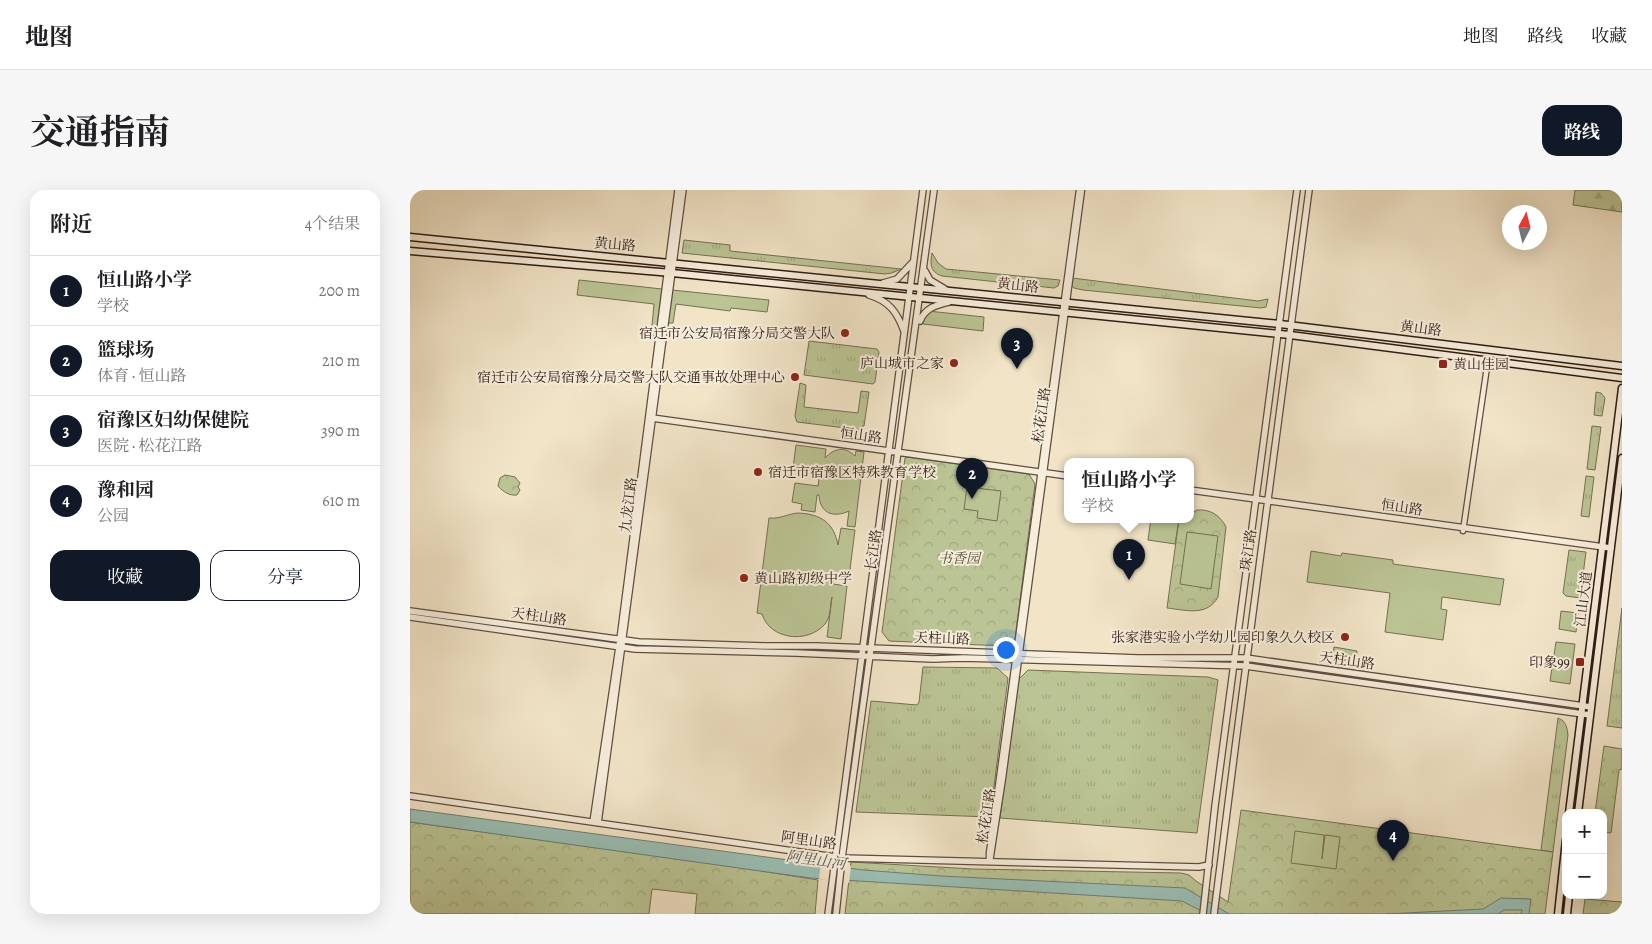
<!DOCTYPE html>
<html lang="zh">
<meta charset="utf-8">
<style>
body{margin:0;font-family:Alegreya,"Noto Serif SC",serif;background:#f6f6f6;color:#202124}
.controls{position:absolute;right:15px;bottom:15px;display:grid;overflow:hidden;border-radius:10px;box-shadow:0 5px 20px #0002}
.controls button{width:45px;height:45px;display:grid;place-items:center;padding:0;border:0;border-bottom:1px solid #e0e0e0;background:#fff;color:#202124;font:25px sans-serif}
.compass{position:absolute;left:1092px;top:15px;width:45px;height:45px;border-radius:50%;background:#fff;box-shadow:0 5px 20px #0002;rotate:7deg}
.you{position:absolute;left:595px;top:459px;width:18px;height:18px;margin:-12px;border:4px solid #fff;border-radius:50%;background:#1a73e8;box-shadow:0 0 0 8px #1a73e833}
.badge{display:grid;place-items:center;width:32px;height:32px;border-radius:50%;background:#111827;color:#fff;font-size:16px;font-weight:700}
.pin{position:absolute;translate:-50% -41px;filter:drop-shadow(0 1px 2px #0008)}
.pin::after{content:'';position:absolute;top:26px;width:18px;height:15px;background:inherit;clip-path:polygon(0 0,100% 0,50% 100%)}
.popup{position:absolute;left:654px;top:268px;width:130px;height:65px;box-sizing:border-box;display:grid;place-content:center;border-radius:10px;background:#fff;filter:drop-shadow(0 1px 4px #0005);font-size:16px;white-space:nowrap;color:#757577}
.popup b{font-size:19px;color:#202124}
.popup::after{content:'';position:absolute;left:50%;top:100%;margin-left:-10px;border:10px solid transparent;border-top-color:#fff}
.list{margin:0;padding:0;list-style:none}
h2{display:flex;justify-content:space-between;align-items:center;height:65px;margin:0;padding:0 20px;font-size:21px}
h2 small{font-size:16px;font-weight:400;color:#757577}
.list li{display:grid;grid-template-columns:32px 1fr auto;gap:15px;align-items:center;box-sizing:border-box;height:70px;padding:0 20px;border-top:1px solid #e0e0e0}
.list b{display:block;font-size:19px;white-space:nowrap}
.list p{margin:0;font-size:16px;white-space:nowrap;color:#757577}
.list em{font-size:16px;font-style:normal;color:#757577}
.actions{display:flex;gap:10px;padding:15px 20px}
.actions a{flex:1;padding:11px 0;border:1px solid #111827;border-radius:15px;text-align:center;font-size:18px;color:#111827}
.actions .main{background:#111827;color:#fff}
.map{position:relative;flex:none;width:1212px;height:724px;overflow:hidden;border-radius:15px}
header{display:flex;align-items:center;gap:30px;box-sizing:border-box;height:70px;padding:0 25px;background:#fff;border-bottom:1px solid #e0e0e0}
header strong{font-size:24px}
nav{display:flex;gap:28px;margin-inline-start:auto;font-size:18px}
.intro{display:flex;align-items:center;justify-content:space-between;box-sizing:border-box;height:120px;padding:0 30px}
h1{margin:0;font-size:35px}
.button{padding:12px 22px;border-radius:15px;background:#111827;color:#fff;font-size:18px;font-weight:700}
main{display:flex;gap:30px;padding:0 30px}
aside{flex:1;background:#fff;border-radius:15px;box-shadow:0 5px 20px #0002}
.map>svg:first-child{display:block}
.grass{fill:url(#grass-tufts);stroke:#757053}
.forest{fill:url(#forest-firs);stroke:#757053}
.park{fill:url(#park-crowns);stroke:#757053}
.garden{fill:#bbc494;stroke:#757053}
.water{fill:#9bbfb5;stroke:#707d74}
.pier{fill:#f1e4c7}
.lines{fill:none;stroke-linecap:round;stroke-linejoin:round}
.minor-casing{stroke:#604d3f;stroke-width:7}
.tertiary-casing{stroke:#604d3f;stroke-width:8}
.secondary-casing{stroke:#2f1b12;stroke-width:9}
.minor{stroke:#f6eddb;stroke-width:4.5}
.tertiary{stroke:#f6eddb;stroke-width:5.5}
.secondary{stroke:#f6eddb;stroke-width:6}
.poi-dot{fill:#8f2418;stroke:#f6eddb;stroke-width:2}
.labels{text-anchor:middle;stroke-width:4;stroke-linejoin:round;paint-order:stroke}
.street-label{font-size:14px;fill:#2f1b12;stroke:#f6eddb}
.poi-label{font-size:14px;fill:#2f1b12;stroke:#f6eddb;text-anchor:end}
.park-label{font-size:14px;font-style:italic;fill:#594e39;stroke:#f6eddb}
.water-label{font-size:15px;font-style:italic;fill:#55544b;stroke:#f6eddb}
</style>
<header>
<strong>地图</strong>
<nav><a>地图</a><a>路线</a><a>收藏</a></nav>
</header>
<div class="intro"><h1>交通指南</h1><a class="button">路线</a></div>
<main>
<aside>
<h2>附近<small>4个结果</small></h2>
<ul class="list">
<li><span class="badge">1</span><div><b>恒山路小学</b><p>学校</p></div><em>200 m</em></li>
<li><span class="badge">2</span><div><b>篮球场</b><p>体育 · 恒山路</p></div><em>210 m</em></li>
<li><span class="badge">3</span><div><b>宿豫区妇幼保健院</b><p>医院 · 松花江路</p></div><em>390 m</em></li>
<li><span class="badge">4</span><div><b>豫和园</b><p>公园</p></div><em>610 m</em></li>
</ul>
<div class="actions"><a class="main">收藏</a><a>分享</a></div>
</aside>
<div class="map">
<svg width="1212" height="724" viewBox="0 0 1212 724">
<defs>
<pattern id="grass-tufts" width="24" height="20" patternUnits="userSpaceOnUse" patternTransform="scale(1.25)"><rect width="24" height="20" fill="#bbc494"/><path d="M3 7l-1-3M5 7V3M7 7l1-3M15 17l-1-3M17 17v-4M19 17l1-3" fill="none" stroke="#a1a87f"/></pattern>
<pattern id="forest-firs" width="22" height="20" patternUnits="userSpaceOnUse" patternTransform="scale(1.25)"><rect width="22" height="20" fill="#bbc494"/><path d="M5 1l3.5 6h-7zM16 11l3.5 6h-7z" fill="#a1a87f"/></pattern>
<pattern id="park-crowns" width="20" height="18" patternUnits="userSpaceOnUse" patternTransform="scale(1.25)"><rect width="20" height="18" fill="#bbc494"/><path d="M2 6a3 3 0 1 1 6 0M12 15a3 3 0 1 1 6 0" fill="none" stroke="#a1a87f"/></pattern>
</defs>
<rect width="100%" height="100%" fill="#f1e4c7"/>
<filter id="stains"><feTurbulence type="fractalNoise" baseFrequency=".004" numOctaves="4"/><feColorMatrix values="0 0 0 0 .2 0 0 0 0 .09 0 0 0 0 .02 0 0 0 .5 -.17"/></filter>
<radialGradient id="worn" r=".72"><stop offset=".6" stop-color="#630" stop-opacity="0"/><stop offset="1" stop-color="#630" stop-opacity=".3"/></radialGradient>
<path class="grass" d="M274 50 320 55V61L491 79 482 83 475 84 272 63Z
M522 63 528 73 536 79 650 90 648 96 644 98 532 86C520 82 520 74 522 63Z
M662 88 848 111 858 109 856 117 851 118 673 100 664 98 662 96Z
M399 151 467 159 469 162 465 192 463 194 394 185Z
M390 193 396 195 394 217 448 223 451 201 459 202 454 236H452V240L387 232 385 226Z
M1186 202 1191 203 1195 208 1192 226 1184 225Z
M1182 236 1191 237 1185 280 1177 279Z
M1176 286 1184 287 1179 327 1171 326Z
M1159 360 1176 362 1170 408 1156 406 1153 403Z
M1212 418V538L1197 536Z
M513 477 587 478 598 488 580 627 446 622 461 511 507 515 509 512Z
M618 480 798 487 808 490 787 643 590 628 609 489Z
M1148 528C1156 531 1157 537 1158 545L1143 662 1131 660Z
M1194 556 1212 559V579L1209 580 1201 643 1193 642V623H1185Z"/>
<path class="forest" d="M1165 0H1212V22L1163 15Z"/>
<path class="park" d="M498 267 619 284 625 294 605 449 595 456 479 451 472 442 495 268Z
M95 285 105 287 110 293 108 297 110 300 107 305C100 306 93 302 88 296L90 288Z
M787 320C800 319 810 325 816 337L808 407C797 427 776 420 757 418L769 329H780V324Z
M831 620 1143 662 1135 724H435L441 672 563 679 771 683 779 685 786 691 818 712Z
M0 632 307 674 408 690 405 724H285L287 704 242 699 239 724H0Z
M1175 709 1212 712V724H1173Z"/>
<path class="garden" d="M169 90 252 99 246 146H241L244 114 167 105Z
M262 100 359 110 357 122 321 118 320 121 266 114 263 133H258Z
M518 121 574 127 573 141 513 134 514 127Z
M386 255 416 259 415 268C424 258 435 256 445 266L446 261 454 262 445 337 437 336 439 321C424 328 410 324 409 305H407L405 322 391 320 392 314 382 312 385 293 408 296 410 282 383 278Z
M557 297 591 301 587 331 567 328 568 321 554 319Z
M388 323C411 324 424 333 428 355L431 338 445 340 439 387 425 385 423 394 437 396 431 449 417 447 422 407C420 416 421 427 415 434 398 454 360 450 352 424L347 423 359 328C371 329 377 324 388 323Z
M741 329H769L765 354 738 350Z
M777 342 808 346 801 399 770 394Z
M901 361 931 366 932 363 983 370V374L1094 389 1090 415 1032 407 1031 419 1037 420 1033 450 975 442 980 403 897 392Z
M1151 421 1168 423 1166 442 1149 439Z
M1146 452 1165 454 1160 494 1140 491Z
M924 457 947 461 946 472 922 469Z
M885 641 914 645 912 669 915 645 930 647 926 679 881 673Z"/>
<path class="water" d="M0 619 453 680 531 686 775 698 819 724H797L772 711 400 688 0 632Z
M1091 708 1121 709 1119 724H1111L1112 720H1094L1088 724H976L1073 719Z"/>
<path class="pier" d="M411 673 441 676 439 693 409 689Z"/>
<g class="lines">
<g class="minor-casing">
<path id="minor" d="M1053 341 1078 170
M579 670V663L669 0
M580 672 593 588 672 0"/>
</g>
<g class="tertiary-casing">
<path id="tertiary" d="M515 81 520 90 535 99
M473 93 487 89 503 72
M459 105C479 111 487 122 494 141
M510 131C515 118 526 115 539 112
M242 228 658 286
M780 300 1201 358
M0 421 229 452 356 456H406L728 468H836L1181 517
M0 427 225 459 386 463 523 469 553 468 836 476 1180 525
M0 606 432 668 789 677 799 675
M183 632 209 457 268 0
M188 633 273 0
M418 724 513 0
M426 724 432 668 524 0
M793 724 805 616 887 0
M804 724 826 551 899 0"/>
</g>
<g class="secondary-casing">
<path id="secondary" d="M0 47 870 134 1212 176
M0 61 262 83 880 145 1212 188
M1159 623 1212 198
M1168 623 1212 268
M1148 724 1156 650
M1157 724 1159 705"/>
</g>
<use href="#minor" class="minor"/>
<use href="#tertiary" class="tertiary"/>
<use href="#secondary" class="secondary"/>
</g>
<g class="poi-dot">
<circle cx="435" cy="143" r="5"/>
<circle cx="544" cy="173" r="5"/>
<rect x="1028" y="169" width="10" height="10" rx="2.5"/>
<circle cx="385" cy="187" r="5"/>
<circle cx="348" cy="282" r="5"/>
<circle cx="334" cy="388" r="5"/>
<circle cx="935" cy="447" r="5"/>
<rect x="1165" y="467" width="10" height="10" rx="2.5"/>
</g>
<g class="labels">
<g class="street-label">
<text transform="translate(205 54) rotate(5)" y="5">黄山路</text>
<text transform="translate(608 95) rotate(6)" y="5">黄山路</text>
<text transform="translate(1011 138) rotate(7)" y="5">黄山路</text>
<text transform="translate(631 225) rotate(-82)" y="5">松花江路</text>
<text transform="translate(451 245) rotate(8)" y="5">恒山路</text>
<text transform="translate(218 315) rotate(-83)" y="5">九龙江路</text>
<text transform="translate(992 317) rotate(8)" y="5">恒山路</text>
<text transform="translate(463 360) rotate(-82)" y="5">长江路</text>
<text transform="translate(838 360) rotate(-82)" y="5">珠江路</text>
<text transform="translate(1173 409) rotate(-83)" y="5">江山大道</text>
<text transform="translate(129 426) rotate(8)" y="5">天柱山路</text>
<text transform="translate(532 448) rotate(2)" y="5">天柱山路</text>
<text transform="translate(937 470) rotate(8)" y="5">天柱山路</text>
<text transform="translate(576 626) rotate(-81)" y="5">松花江路</text>
<text transform="translate(399 650) rotate(8)" y="5">阿里山路</text>
</g>
<g class="poi-label">
<text x="425" y="148">宿迁市公安局宿豫分局交警大队</text>
<text x="534" y="178">庐山城市之家</text>
<text x="1043" y="179" text-anchor="start">黄山佳园</text>
<text x="375" y="192">宿迁市公安局宿豫分局交警大队交通事故处理中心</text>
<text x="358" y="287" text-anchor="start">宿迁市宿豫区特殊教育学校</text>
<text x="344" y="393" text-anchor="start">黄山路初级中学</text>
<text x="925" y="452">张家港实验小学幼儿园印象久久校区</text>
<text x="1160" y="477">印象99</text>
</g>
<g class="park-label">
<text x="549" y="373">书香园</text>
</g>
<g class="water-label">
<text transform="translate(406 670) rotate(8)" y="5">阿里山河</text>
</g>
</g>
<rect width="100%" height="100%" filter="url(#stains)"/>
<rect width="100%" height="100%" fill="url(#worn)"/>
</svg>
<div class="controls">
<button>+</button>
<button>−</button>
</div>
<svg class="compass" viewBox="-18 -18 36 36"><path d="M0-13l5 13h-10z" fill="#e53935"/><path d="M0 13l5-13h-10z" fill="#757577"/></svg>
<div class="you"></div>
<div class="pin badge" style="left:719px;top:390px">1</div>
<div class="popup"><b>恒山路小学</b>学校</div>
<div class="pin badge" style="left:562px;top:309px">2</div>
<div class="pin badge" style="left:607px;top:179px">3</div>
<div class="pin badge" style="left:983px;top:671px">4</div>
</div>
</main>
